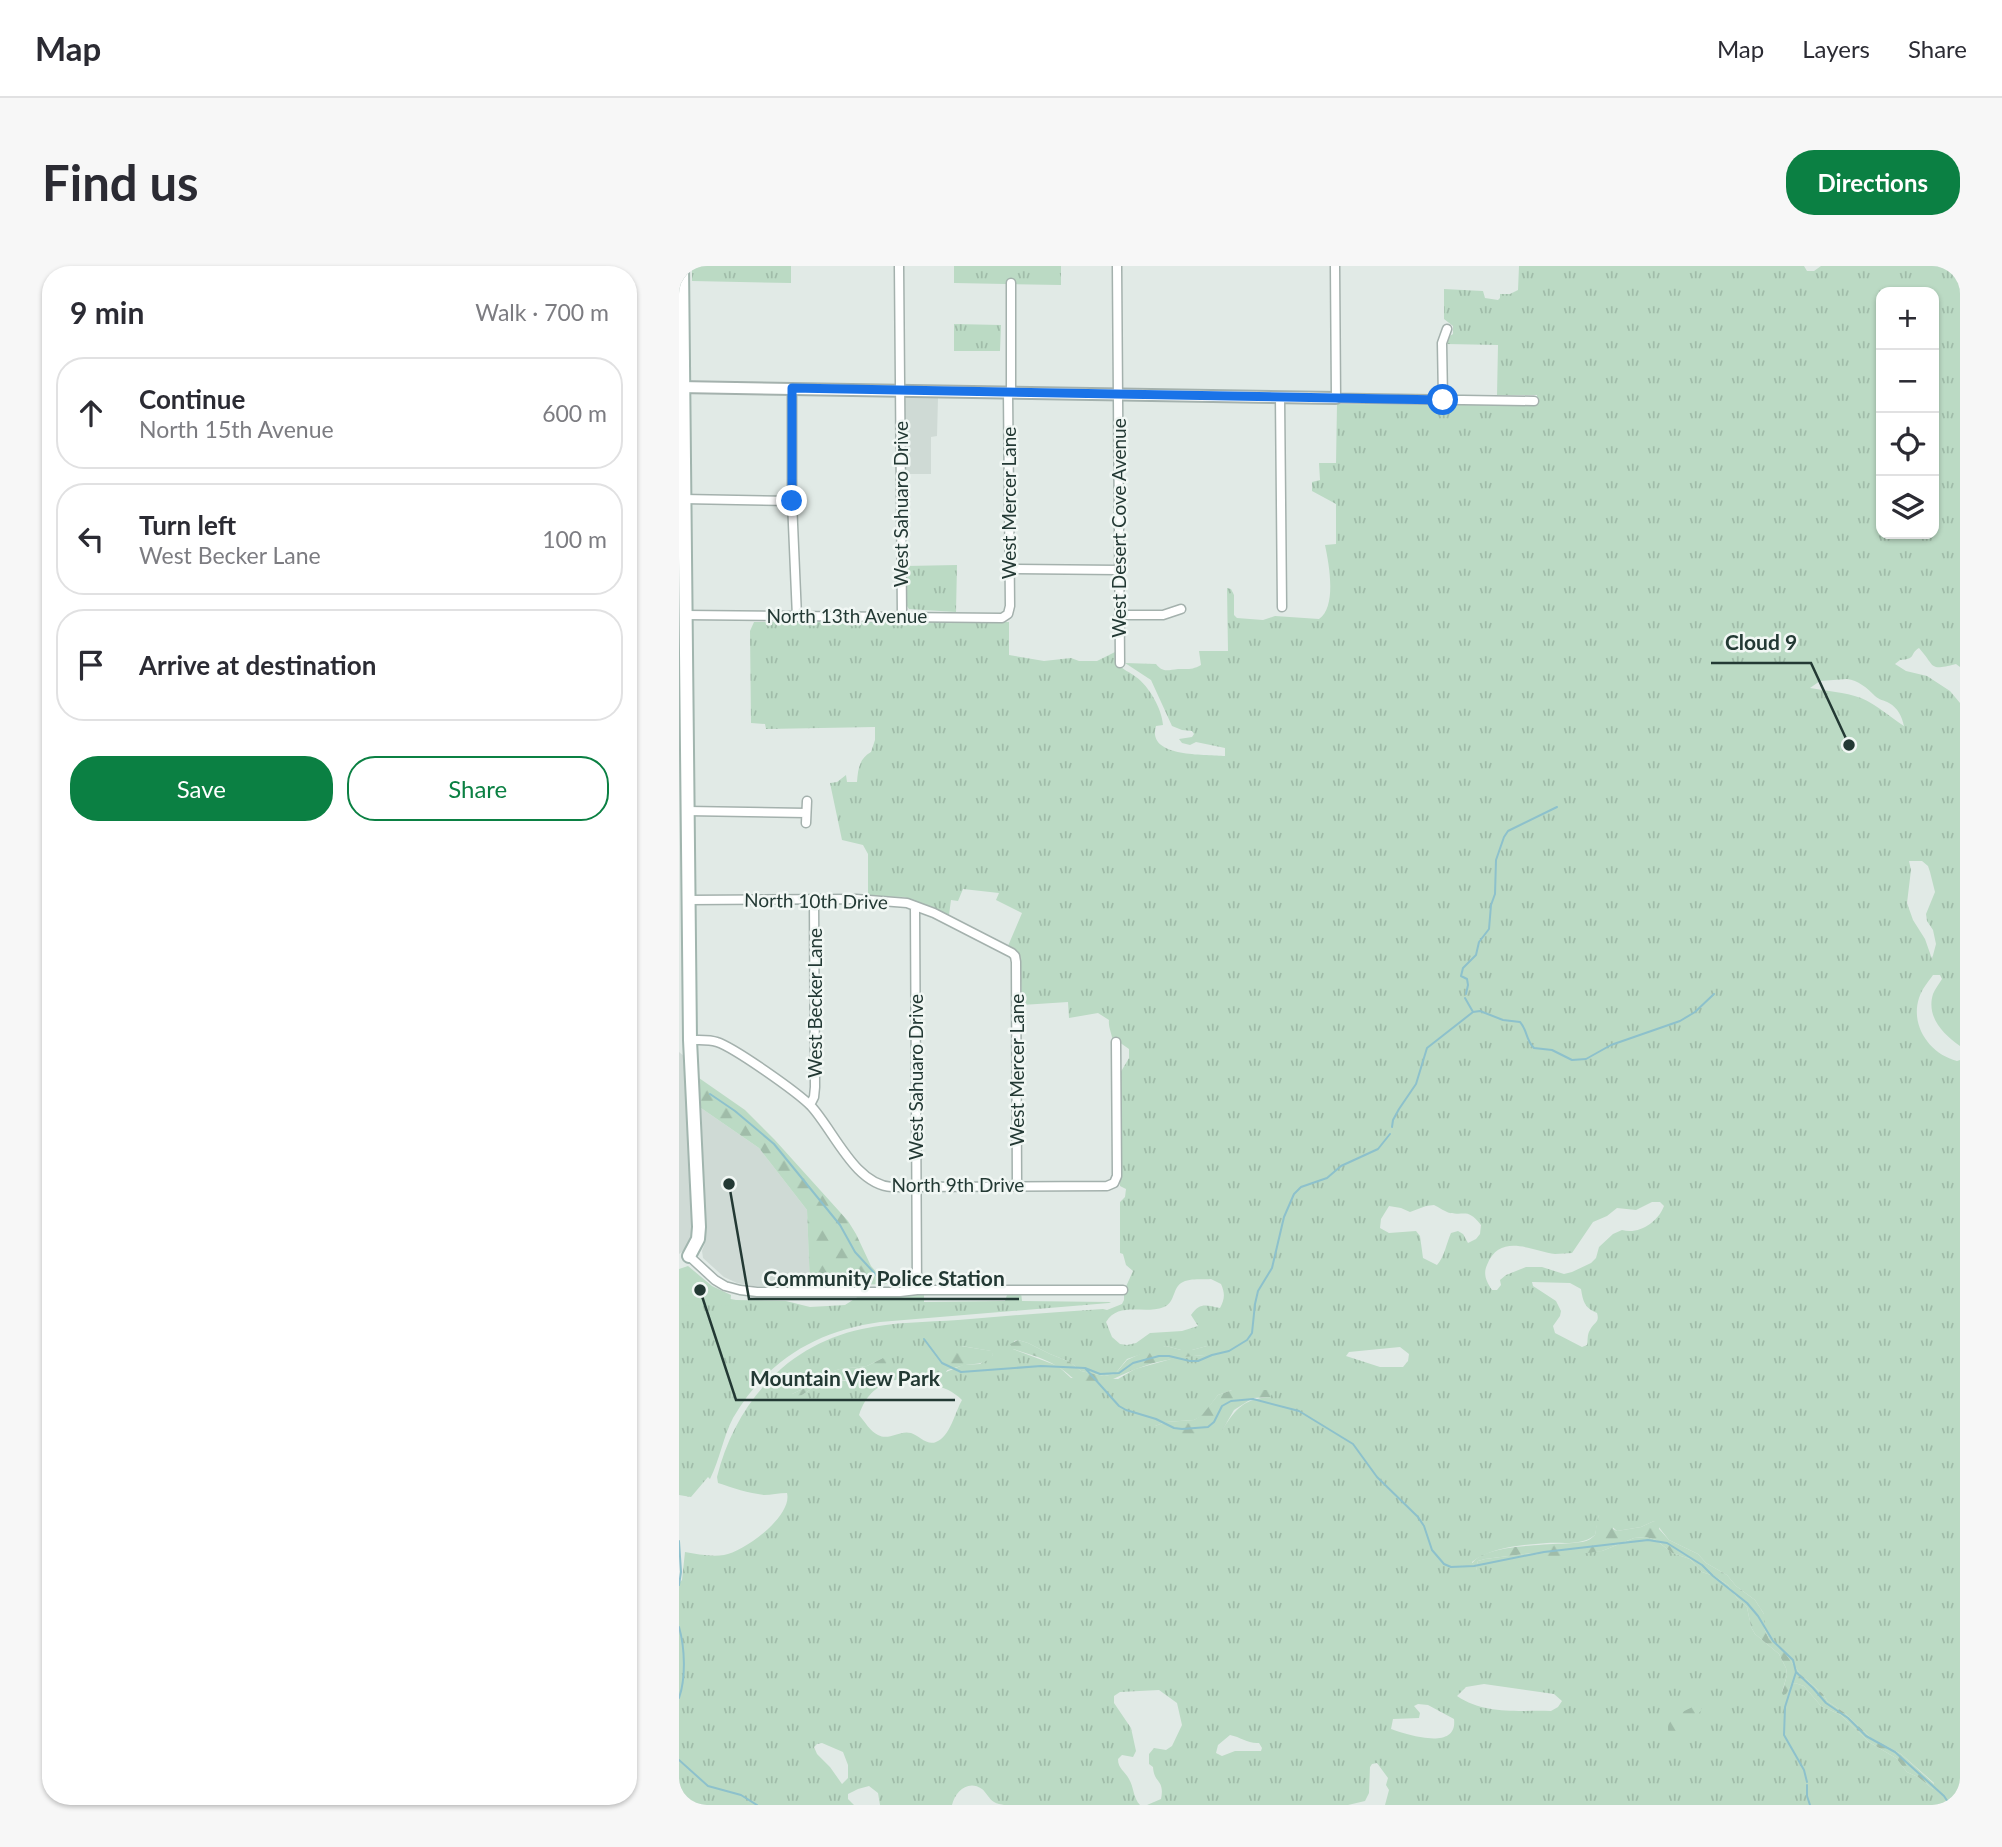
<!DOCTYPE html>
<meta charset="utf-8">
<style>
body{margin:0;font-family:Lato,sans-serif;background:#f7f7f7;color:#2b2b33}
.controls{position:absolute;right:21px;top:21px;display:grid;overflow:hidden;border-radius:14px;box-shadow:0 2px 5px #0004}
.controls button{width:63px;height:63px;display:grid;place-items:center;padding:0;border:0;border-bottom:2px solid #e1e1e2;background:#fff;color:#2b2b33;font:35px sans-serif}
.stop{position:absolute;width:21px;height:21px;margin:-16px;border:5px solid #1a73e8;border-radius:50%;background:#fff}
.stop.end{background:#1a73e8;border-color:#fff;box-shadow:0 2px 7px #0008}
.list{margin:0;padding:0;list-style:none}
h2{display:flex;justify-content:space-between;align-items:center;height:91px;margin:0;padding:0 28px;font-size:30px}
h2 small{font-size:23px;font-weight:400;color:#7c7c81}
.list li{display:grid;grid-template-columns:46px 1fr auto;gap:21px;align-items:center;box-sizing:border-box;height:112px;margin:0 14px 14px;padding:0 14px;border:2px solid #e1e1e2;border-radius:28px}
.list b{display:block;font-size:26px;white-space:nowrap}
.list p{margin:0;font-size:23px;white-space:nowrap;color:#7c7c81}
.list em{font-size:23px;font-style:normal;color:#7c7c81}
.actions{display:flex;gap:14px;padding:21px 28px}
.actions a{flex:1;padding:16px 0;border:2px solid #0b8043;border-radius:28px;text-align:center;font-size:24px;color:#0b8043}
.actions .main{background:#0b8043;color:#fff}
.icon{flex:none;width:38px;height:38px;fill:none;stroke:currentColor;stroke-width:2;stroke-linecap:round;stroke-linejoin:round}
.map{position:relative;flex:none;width:1281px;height:1539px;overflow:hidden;border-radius:28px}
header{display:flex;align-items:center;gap:42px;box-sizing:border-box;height:98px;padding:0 35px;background:#fff;border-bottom:2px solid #e1e1e2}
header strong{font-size:33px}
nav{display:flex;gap:38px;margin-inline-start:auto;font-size:24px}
.intro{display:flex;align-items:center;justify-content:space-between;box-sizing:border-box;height:168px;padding:0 42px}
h1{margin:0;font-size:49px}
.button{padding:18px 32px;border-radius:28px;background:#0b8043;color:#fff;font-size:24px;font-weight:700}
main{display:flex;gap:42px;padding:0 42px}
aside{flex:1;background:#fff;border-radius:28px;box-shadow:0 2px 5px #0004}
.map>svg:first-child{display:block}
.built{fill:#cfdad5}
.grass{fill:url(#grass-tufts);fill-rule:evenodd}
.forest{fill:url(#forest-firs)}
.park{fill:#bbdac4}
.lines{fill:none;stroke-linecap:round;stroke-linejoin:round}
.stream{stroke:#8dc1cc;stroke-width:2}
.minor-casing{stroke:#a4b1ad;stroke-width:11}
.tertiary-casing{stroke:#a4b1ad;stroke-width:14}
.secondary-casing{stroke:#a1b5ae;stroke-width:16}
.minor{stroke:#fff;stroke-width:8}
.tertiary{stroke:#fff;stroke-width:10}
.secondary{stroke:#fff;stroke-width:12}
.route{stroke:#1a73e8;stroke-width:9}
.labels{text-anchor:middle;stroke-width:5;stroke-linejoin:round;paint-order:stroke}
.street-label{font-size:19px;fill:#233934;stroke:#f1f7f4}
.leader{fill:none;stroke:#233934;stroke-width:2.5}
.callout-dot{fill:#233934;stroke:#f1f7f4;stroke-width:2.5}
.callout-label{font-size:21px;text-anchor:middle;font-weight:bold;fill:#233934;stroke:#f1f7f4;stroke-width:5;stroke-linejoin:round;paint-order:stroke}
</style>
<header>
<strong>Map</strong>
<nav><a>Map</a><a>Layers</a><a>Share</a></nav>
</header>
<div class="intro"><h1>Find us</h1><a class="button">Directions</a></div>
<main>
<aside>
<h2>9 min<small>Walk · 700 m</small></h2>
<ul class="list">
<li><svg class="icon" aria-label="ahead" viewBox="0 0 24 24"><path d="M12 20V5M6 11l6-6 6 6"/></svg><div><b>Continue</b><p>North 15th Avenue</p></div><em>600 m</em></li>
<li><svg class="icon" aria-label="left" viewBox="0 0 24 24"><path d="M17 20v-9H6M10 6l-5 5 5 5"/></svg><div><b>Turn left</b><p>West Becker Lane</p></div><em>100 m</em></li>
<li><svg class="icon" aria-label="arrive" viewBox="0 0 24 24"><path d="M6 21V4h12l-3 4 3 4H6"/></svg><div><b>Arrive at destination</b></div></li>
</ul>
<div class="actions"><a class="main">Save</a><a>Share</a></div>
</aside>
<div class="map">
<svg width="1281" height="1539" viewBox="0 0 1281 1539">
<defs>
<pattern id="grass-tufts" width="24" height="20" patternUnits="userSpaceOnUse" patternTransform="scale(1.75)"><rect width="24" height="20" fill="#bbdac4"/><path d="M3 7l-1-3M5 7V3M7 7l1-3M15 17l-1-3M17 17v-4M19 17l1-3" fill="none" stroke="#a0bca9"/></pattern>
<pattern id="forest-firs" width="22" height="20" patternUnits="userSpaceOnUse" patternTransform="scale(1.75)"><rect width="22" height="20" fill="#bbdac4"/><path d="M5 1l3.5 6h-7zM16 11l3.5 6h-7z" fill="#a0bca9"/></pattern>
</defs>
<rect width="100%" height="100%" fill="#e1eae6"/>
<path class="built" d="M225 130 259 132 258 170 252 171V208H225Z
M0 786 6 791 13 959 12 972 4 985 0 988Z
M22 842 80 882 128 944 131 1020H74L58 1017 45 1011 24 992 23 985 27 974V964Z"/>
<path class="grass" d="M13 0H112V17L13 15Z
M275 0H382V19L275 17Z
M840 0H1125L1128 5H1135L1142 0H1281V401L1277 398C1249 405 1257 401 1240 382 1230 388 1238 393 1221 394L1216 398 1227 405 1248 410 1271 425 1281 437V780C1264 768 1247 751 1254 728 1256 723 1260 718 1263 713L1261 709H1254C1249 716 1243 723 1240 732 1231 760 1251 788 1278 795L1281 794V1539H706L710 1524 707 1519 709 1512 698 1497 693 1498 691 1501 690 1527 686 1535 669 1539H468L482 1533C486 1513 475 1518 474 1501L470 1498V1488L475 1482 487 1484 493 1480 503 1459 498 1437 480 1424 441 1426 435 1430V1437L452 1462 457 1485 454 1491 443 1489 439 1493C439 1503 446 1505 450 1513 455 1521 454 1532 461 1539H325C322 1538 318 1538 315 1536 310 1533 307 1526 303 1523 289 1513 276 1526 273 1539H201L199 1527 190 1520 179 1523 169 1528V1533L175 1539H0V1317L3 1314 6 1286C18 1288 32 1291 45 1289 65 1286 114 1250 108 1227 100 1227 92 1229 85 1229 69 1227 54 1222 39 1217L38 1211C56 1138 107 1079 183 1063 214 1056 248 1056 279 1054 327 1050 376 1046 424 1043L428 1044 443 1038 445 1034V1025L454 1005 447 999 444 988 441 987V936L446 931 447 923 441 920 440 809 450 792V783L440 776H434C433 768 429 761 430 754L419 747 390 752 389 736 343 739 341 689 329 680 343 647 317 634 320 627 284 623 279 635 272 634 270 649 225 631 189 630V588L184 579 163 574 151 517 158 516 167 509 168 516H178C179 503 180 493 192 486L196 474V461L87 463 86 458 72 457 71 365 75 356H330V389L365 395 392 392 400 395H418L438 385 439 398C444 404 451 406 457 411 470 420 483 443 484 459L477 460C467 492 527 488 546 490V482L517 476 511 479 503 477 500 473 513 471 515 468 513 465 503 464 493 460 472 414 446 397 477 398C484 407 489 404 499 403 509 403 513 404 522 399L520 385H549L548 322 552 323 555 329V349L558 352 584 354 596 350 640 353C658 341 650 298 646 279L657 278V238L633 225V216L641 214 640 197H657L658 138 858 139V129H818L819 79 767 78 769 71 774 68V60L765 53V23L804 25 806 32 819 34 821 32V28H831L839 24ZM1202 26H1255V268H1202ZM1168 413C1179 414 1188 422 1196 430 1200 434 1205 434 1210 437 1219 442 1223 451 1225 460 1211 451 1198 439 1182 432 1165 426 1148 425 1131 422L1141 415ZM1230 595H1243L1249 600 1251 606 1256 626 1247 648 1248 655 1254 664 1257 678 1253 693 1246 673 1234 654 1228 637 1232 604ZM973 936H981L985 940C979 956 960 969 943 964L934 968 920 981 917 992 912 997 893 1006 885 1008 863 1001H847L827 1009 821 1014 822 1019 818 1024H813C807 1015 804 1008 808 999 821 966 853 985 876 988 882 988 888 987 893 987L914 956 928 950 938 942 957 944ZM755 939C760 941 766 946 771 947 787 950 788 942 802 959L801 968 797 973 789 977 784 968 779 965 772 967C767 978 766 990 758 999L744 992 741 970 737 965 710 967 701 962 702 953 710 940 722 942 731 946 747 940ZM532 1013 542 1018C546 1027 546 1033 541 1042 527 1039 521 1036 512 1049L519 1060 503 1065 471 1067 457 1077 448 1079 441 1078 433 1071 427 1056C440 1035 465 1049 485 1041 497 1036 493 1021 504 1016 512 1012 524 1014 532 1013ZM853 1016 891 1017 902 1023C904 1036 906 1042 918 1047 921 1057 915 1056 911 1064 908 1068 909 1075 908 1079L903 1081 876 1067 874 1060 881 1050 882 1045 877 1035 854 1020ZM339 1074 349 1077 371 1088 391 1096 402 1105 425 1110 436 1108 448 1093 487 1080 502 1084H513L528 1080 526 1089 499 1091 485 1095 456 1103 439 1113 392 1112 379 1100 334 1083 335 1075ZM283 1080 312 1085 314 1089 301 1098 284 1099 267 1106ZM721 1081 730 1088 729 1095 724 1101H701L667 1090 670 1086ZM204 1092 175 1115 146 1114 123 1129 113 1128 132 1119 141 1109 161 1103 188 1100ZM220 1113C243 1118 265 1116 283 1134 276 1146 271 1171 257 1176 248 1180 239 1169 232 1167 220 1164 210 1175 199 1169 191 1165 186 1156 180 1149 187 1128 199 1118 220 1113ZM553 1124 591 1131C565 1133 557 1142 544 1163L476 1160 487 1156 515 1154 523 1150 539 1129ZM920 1249 938 1265 962 1261 975 1255 990 1274 1019 1288 1027 1297 1048 1309 1057 1320 1076 1334 1085 1348V1362L1090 1373 1103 1383 1122 1409 1144 1428 1148 1435 1166 1447 1192 1472 1222 1488 1255 1517 1254 1523 1239 1511 1228 1506 1217 1492 1190 1476 1162 1449 1142 1440 1125 1420 1116 1417 1113 1418 1107 1427 1103 1426 1108 1409 1107 1402 1100 1388 1076 1368 1072 1361 1068 1341 1058 1332 1049 1319 1035 1310 1023 1306 1011 1293 993 1287 977 1274 967 1271 955 1272 923 1285 859 1289 853 1287 806 1293 799 1295 797 1301 798 1305 793 1296C813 1281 843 1279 868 1277 884 1276 903 1280 916 1269ZM805 1418 875 1428 883 1435 879 1441 872 1445C839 1444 806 1449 778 1430L787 1421ZM739 1438 749 1439 775 1453C779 1486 727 1468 712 1463L714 1453 740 1452 741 1447 735 1440ZM551 1469C562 1471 569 1478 580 1477L583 1482 582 1485H556L543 1490 537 1487 539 1479ZM143 1477 164 1486 169 1499V1512L163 1518 151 1501 138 1488 135 1481 138 1478Z
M275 58 322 59 321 85H275Z
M278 299 277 346 230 343 228 340 227 300Z
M0 1010 20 1027 57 1034 107 1035 131 1041 166 1039 180 1030 245 1029V1036L326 1035 329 1026H342L343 1035 432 1036 430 1037 201 1056C137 1065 87 1095 54 1152 44 1171 41 1193 31 1213L29 1211 12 1231 0 1229Z"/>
<path class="forest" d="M20 812 66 844 95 873 169 955 177 968 192 1000 208 1018 131 1020 128 944 80 882 22 842Z
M339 1074 349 1077 371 1088 391 1096 402 1105 425 1110 436 1108 448 1094 472 1083 487 1080 502 1084H513L528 1080 532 1082 526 1089C502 1091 479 1094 457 1103 440 1109 426 1120 406 1118 395 1116 389 1106 379 1101 366 1092 349 1088 334 1083L331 1078Z
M282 1080 313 1085 314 1089C306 1100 294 1097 282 1100 268 1104 255 1110 242 1104L243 1101 270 1081Z
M204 1092 208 1095 206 1104 182 1114H146L123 1129 115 1130 113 1128 132 1119 141 1109 161 1103 188 1100Z
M553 1124H588L594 1127 591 1131 574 1132 555 1144 544 1163 538 1169 494 1171 478 1165 476 1160 487 1156 515 1154 523 1149 539 1129Z
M928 1242 934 1248V1263L938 1265 962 1261 975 1255 980 1257V1263L990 1274 1019 1288 1027 1297 1048 1309 1057 1320 1076 1334 1085 1348V1362L1090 1373 1103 1383 1122 1409 1144 1428 1148 1435 1166 1447 1192 1472 1222 1488 1255 1518 1257 1522 1254 1523 1239 1511 1228 1506 1217 1492 1190 1476 1162 1449 1142 1440 1125 1420 1116 1417 1113 1418 1107 1428 1104 1429 1103 1427 1108 1409 1107 1402 1100 1388 1076 1368 1072 1361 1068 1341 1058 1332 1049 1319 1035 1310 1023 1306 1011 1293 993 1287 977 1274 967 1271 955 1272 923 1285 864 1293 859 1289 853 1287 806 1293 799 1295 797 1301 798 1305 809 1311V1315L805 1316 793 1310C778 1273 890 1281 907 1275 909 1275 914 1271 916 1269 918 1260 917 1246 928 1242Z
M1018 1439 1022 1440 1023 1444C1012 1454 1007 1466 994 1474 978 1455 1004 1446 1018 1439Z"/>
<path class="park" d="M9 1000 33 1020 52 1029 51 1039 5 1040 0 1049V1003Z"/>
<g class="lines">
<path class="stream" d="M787 728 789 719 788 713 782 710 784 702 797 689 800 676 810 663 812 639 816 628 817 594 825 571 829 565 878 541
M786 732 794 746
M31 828 56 845 95 878 161 959 176 986 199 1011
M713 861 714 854 720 843 737 818 748 782 794 746 801 745 824 754 841 756C849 765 846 773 855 782L873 784 893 794 907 793 932 779 1001 755 1016 746 1035 728
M245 1073 263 1097 282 1106 362 1100 406 1102 421 1108 440 1107 454 1097 480 1090H490L511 1095H519L533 1089 550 1085 568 1074 573 1067 576 1038 579 1025 593 1002 605 951 615 928 622 921 648 912 662 900 699 883 711 868
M406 1102 440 1140 447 1144 477 1153 495 1162 503 1163 529 1161 535 1156 543 1140 552 1135 574 1133 620 1145 674 1178 698 1211 739 1251 745 1260 753 1284 765 1298 772 1301 795 1300 865 1286 969 1274 988 1277 1023 1299 1034 1310 1068 1337 1079 1350 1094 1375 1114 1394 1117 1406 1106 1441 1105 1469 1125 1504 1128 1516
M0 1275 2 1306 0 1319
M0 1361C6 1382 7 1412 0 1432
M1117 1406 1134 1422 1147 1437 1169 1452 1187 1470 1216 1486 1265 1530 1271 1539
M0 1494 29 1520 62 1529 78 1539
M1128 1519V1530L1131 1539"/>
<g class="minor-casing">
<path id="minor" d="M220 0 223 350
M438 0 441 397
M656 0 657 132 855 135
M113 122V235L118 351
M332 126V17
M601 131 603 341
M764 133 763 77 768 63
M4 233 113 235
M331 303 439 304
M6 349 323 352 329 348 331 340 329 126
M440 349H484L502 343
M8 545 127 547
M127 557 128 535
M10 634 177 633 228 637 255 647 333 687 336 690 337 696 338 919
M236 640 238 1024
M11 774C20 774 30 773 38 776 56 782 118 826 132 840 155 865 176 919 213 921L428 920 435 917 438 910 437 776
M131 839 135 831 136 821 135 634
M10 990 36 1014 46 1020 61 1024 78 1026H221L238 1024H444"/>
</g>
<g class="tertiary-casing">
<path id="tertiary" d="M0 121 657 132"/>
</g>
<g class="secondary-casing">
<path id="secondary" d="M3 0 11 774 20 961 19 973 10 990"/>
</g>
<use href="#minor" class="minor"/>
<use href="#tertiary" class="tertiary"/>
<use href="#secondary" class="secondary"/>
</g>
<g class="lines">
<path class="route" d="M113 235V122L764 134"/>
</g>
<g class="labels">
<g class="street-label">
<text transform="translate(330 237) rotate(-90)" y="7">West Mercer Lane</text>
<text transform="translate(222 238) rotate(-90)" y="7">West Sahuaro Drive</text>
<text transform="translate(440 262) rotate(-90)" y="7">West Desert Cove Avenue</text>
<text x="168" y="357">North 13th Avenue</text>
<text transform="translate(137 635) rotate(1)" y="7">North 10th Drive</text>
<text transform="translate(136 737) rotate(-90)" y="7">West Becker Lane</text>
<text transform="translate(338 804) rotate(-90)" y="7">West Mercer Lane</text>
<text transform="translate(237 811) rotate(-90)" y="7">West Sahuaro Drive</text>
<text x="279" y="926">North 9th Drive</text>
</g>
</g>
<path class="leader" d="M1170 479L1132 397H1032M50 918L70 1033H340M21 1024L57 1134H276"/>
<g class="callout-dot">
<circle cx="1170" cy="479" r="7"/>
<circle cx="50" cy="918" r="7"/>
<circle cx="21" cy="1024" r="7"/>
</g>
<g class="callout-label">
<text x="1082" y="384">Cloud 9</text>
<text x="205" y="1020">Community Police Station</text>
<text x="166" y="1120">Mountain View Park</text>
</g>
</svg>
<div class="controls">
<button>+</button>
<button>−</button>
<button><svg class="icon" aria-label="locate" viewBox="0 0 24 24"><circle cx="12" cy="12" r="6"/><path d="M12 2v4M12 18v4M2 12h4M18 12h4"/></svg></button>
<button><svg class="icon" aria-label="layers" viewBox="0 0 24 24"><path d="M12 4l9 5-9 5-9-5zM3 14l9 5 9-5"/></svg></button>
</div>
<div class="stop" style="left:764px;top:134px"></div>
<div class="stop end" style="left:113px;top:235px"></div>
</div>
</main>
